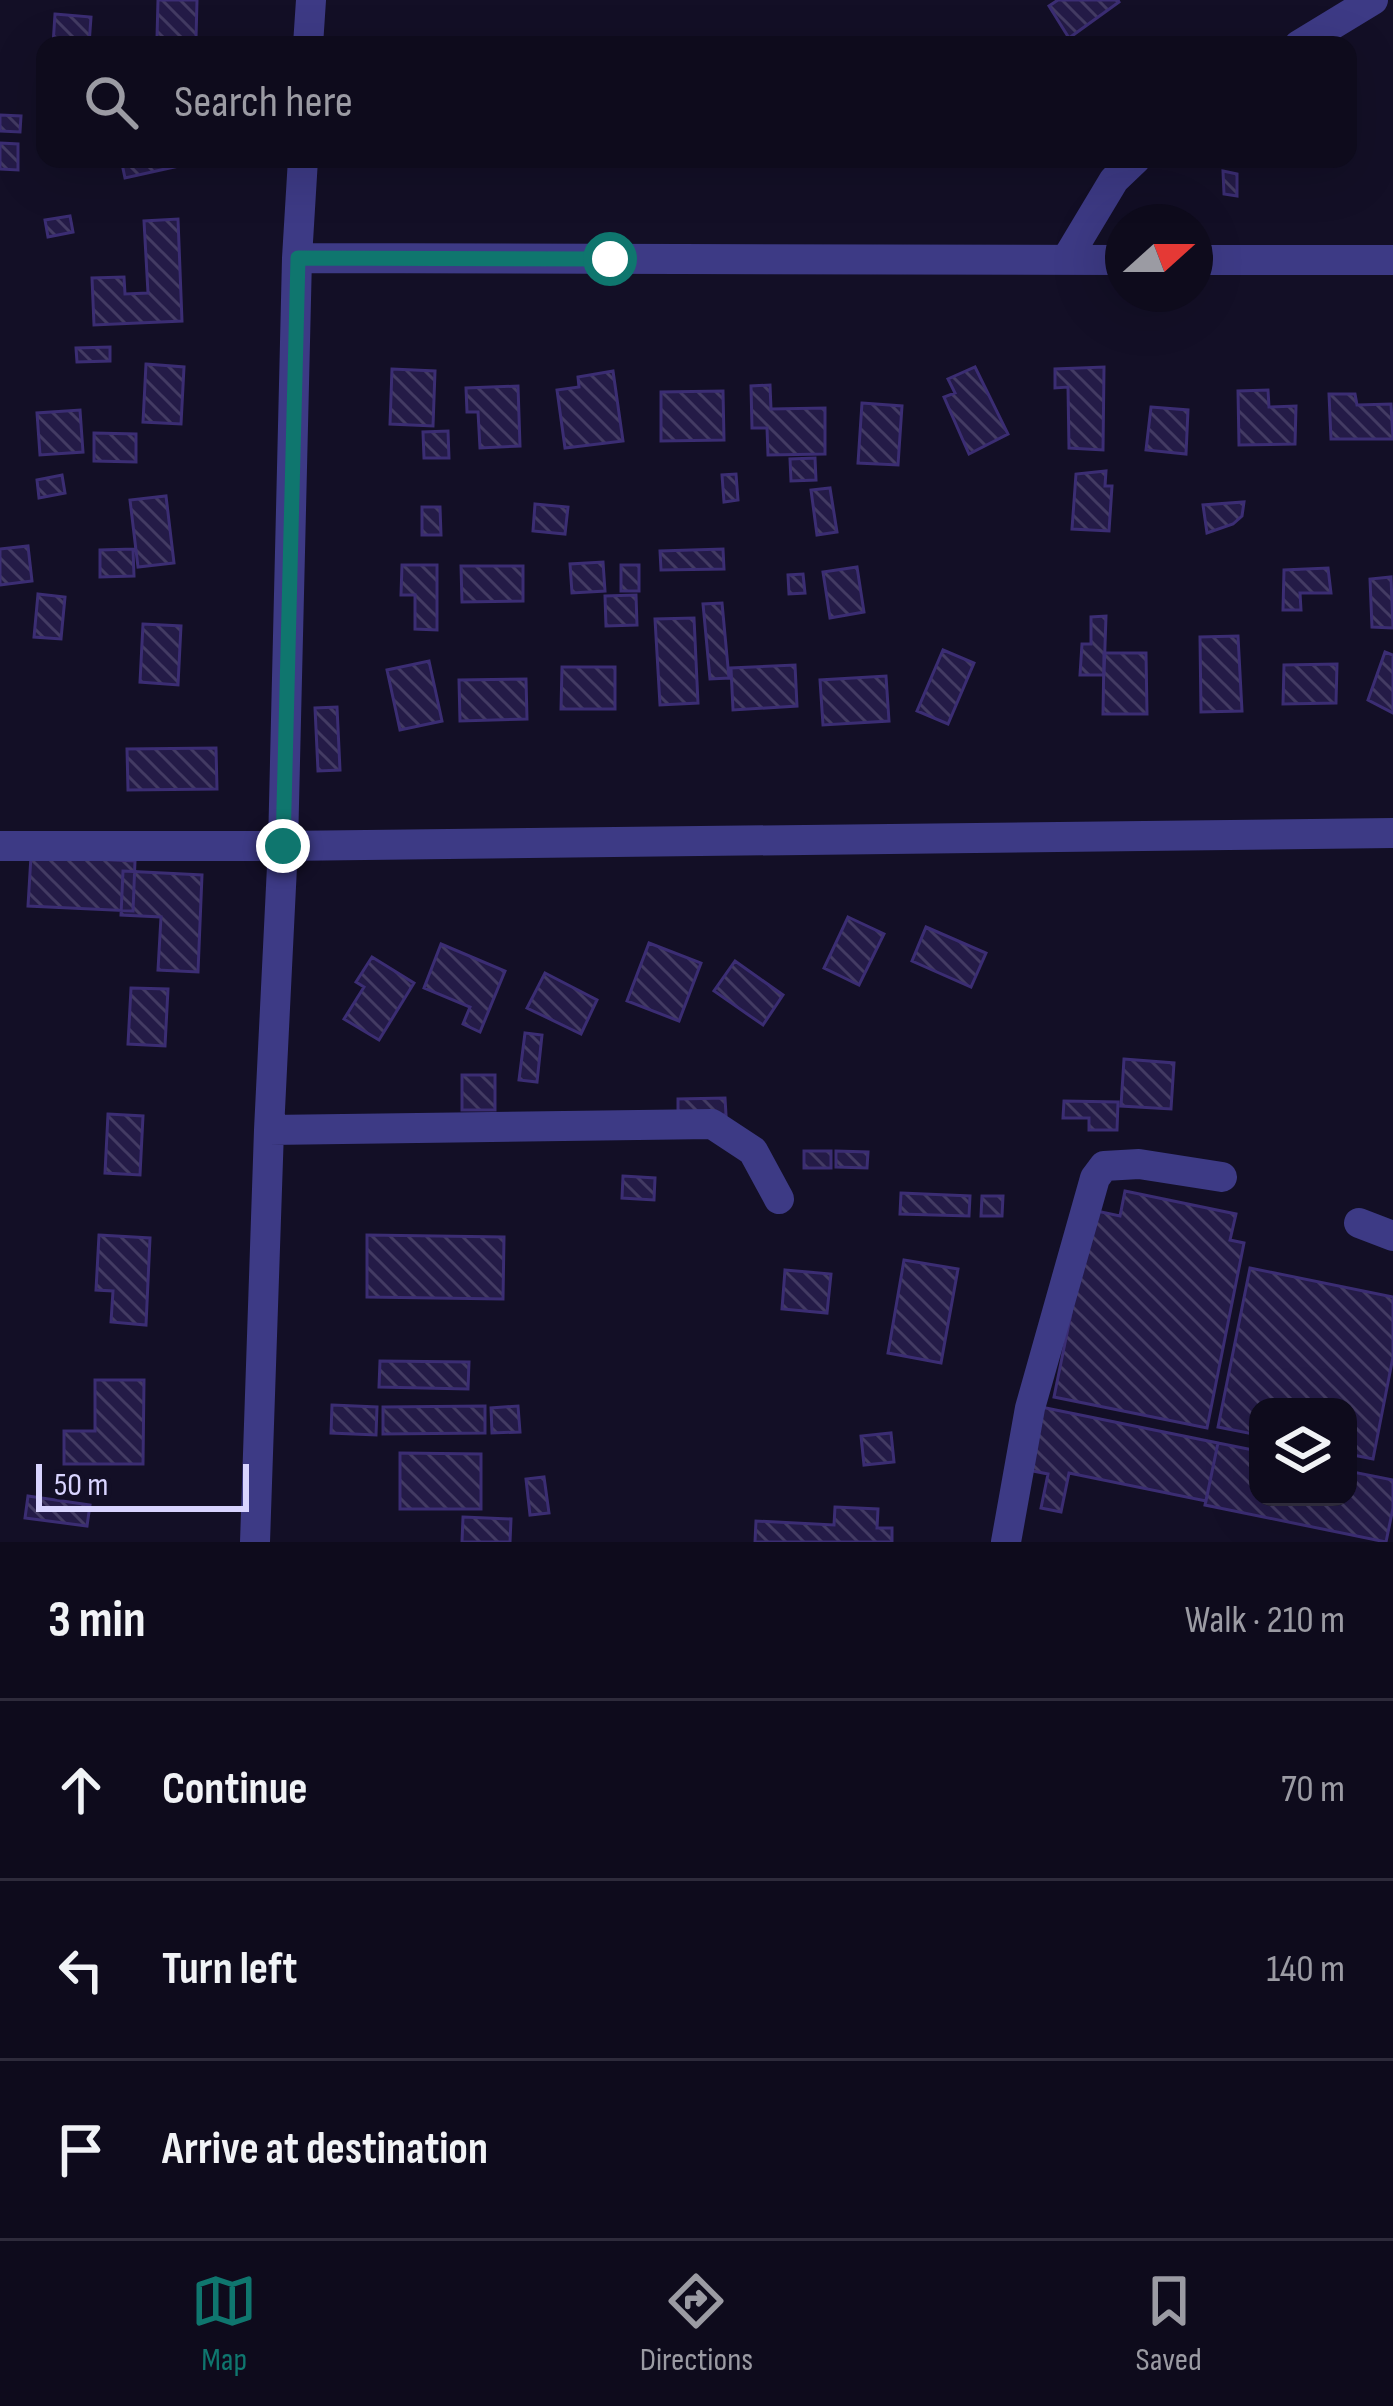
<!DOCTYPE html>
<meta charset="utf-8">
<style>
body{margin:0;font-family:"Sofia Sans Condensed",sans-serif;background:#1c1929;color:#f1f3f6}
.controls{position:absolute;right:36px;bottom:36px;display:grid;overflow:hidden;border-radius:24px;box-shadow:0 12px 48px #0002}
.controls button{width:108px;height:108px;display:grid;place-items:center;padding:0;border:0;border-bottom:3px solid #2e2b3b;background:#0e0b1c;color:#f1f3f6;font:60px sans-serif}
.compass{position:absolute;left:1105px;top:204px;width:108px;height:108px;border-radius:50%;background:#0e0b1c;box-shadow:0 12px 48px #0002;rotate:69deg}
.scale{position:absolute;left:36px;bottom:30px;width:213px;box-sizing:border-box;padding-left:12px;border:6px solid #d9d4ff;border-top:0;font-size:33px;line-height:42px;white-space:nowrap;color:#d9d4ff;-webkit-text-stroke:9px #130f26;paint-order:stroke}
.stop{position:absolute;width:36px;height:36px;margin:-27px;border:9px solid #0f766e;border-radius:50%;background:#fff}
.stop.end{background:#0f766e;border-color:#fff;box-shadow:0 3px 12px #0008}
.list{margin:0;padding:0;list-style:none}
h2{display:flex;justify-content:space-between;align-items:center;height:156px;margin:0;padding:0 48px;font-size:51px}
h2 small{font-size:39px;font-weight:400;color:#9b9ba3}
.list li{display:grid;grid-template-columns:78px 1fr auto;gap:36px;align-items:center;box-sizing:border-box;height:180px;padding:0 48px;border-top:3px solid #2e2b3b}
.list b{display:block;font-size:45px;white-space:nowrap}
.list em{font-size:39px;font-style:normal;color:#9b9ba3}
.icon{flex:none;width:66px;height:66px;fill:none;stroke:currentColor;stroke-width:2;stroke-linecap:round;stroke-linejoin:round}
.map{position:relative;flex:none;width:1393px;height:1542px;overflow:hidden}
.search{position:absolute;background:#0e0b1c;box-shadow:0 12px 48px #0002;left:36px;right:36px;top:36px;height:132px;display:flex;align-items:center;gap:30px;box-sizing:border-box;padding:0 42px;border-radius:24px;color:#9b9ba3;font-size:45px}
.sheet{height:696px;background:#0e0b1c}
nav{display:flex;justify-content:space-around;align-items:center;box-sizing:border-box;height:168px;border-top:3px solid #2e2b3b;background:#0e0b1c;font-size:33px;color:#9b9ba3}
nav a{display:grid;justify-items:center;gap:6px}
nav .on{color:#0f766e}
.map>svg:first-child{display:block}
.building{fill:url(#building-back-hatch);stroke:#3b2d73;stroke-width:3}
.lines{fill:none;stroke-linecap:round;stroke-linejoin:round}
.minor{stroke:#3d3a85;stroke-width:30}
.route{stroke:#0f766e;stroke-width:15}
</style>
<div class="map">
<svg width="1393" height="1542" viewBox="0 0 1393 1542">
<defs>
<pattern id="building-back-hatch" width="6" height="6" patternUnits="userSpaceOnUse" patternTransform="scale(3)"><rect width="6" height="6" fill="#241b47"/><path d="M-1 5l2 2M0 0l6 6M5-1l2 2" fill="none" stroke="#433b63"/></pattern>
</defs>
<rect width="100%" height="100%" fill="#130f26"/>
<path class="building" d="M158 0H197L196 39 157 38Z
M1058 0H1118L1119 2 1069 38 1049 6Z
M55 14 91 17 89 45H53Z
M0 115 21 116 20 132 0 131Z
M0 143 18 144V170L0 169Z
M121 159H191L192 163 125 178Z
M1223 171 1237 174V196L1224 194Z
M70 216 73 232 48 237 45 220Z
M178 219 182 321 94 325 92 278 124 277 125 294 148 293 144 221Z
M110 347V361L77 362 76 348Z
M146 364 184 367 181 424 143 422Z
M975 367 1008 434 969 454 944 397 955 393 948 379Z
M1104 367 1103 450 1069 448 1068 387 1055 388V369Z
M392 369 435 371 433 426 390 424Z
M613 371 623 441 565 448 557 390 579 387 578 377Z
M770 385 771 409 825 408V454L768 455 767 428H752L751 386Z
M518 386 520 446 480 448 478 412H467L466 388Z
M1268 390 1269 407 1296 406 1295 444 1239 445 1238 391Z
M723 391 724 440 661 441V392Z
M1329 394H1355L1357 405 1391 404 1393 439H1331Z
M862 403 902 406 898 465 858 463Z
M1151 407 1188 410 1186 454 1146 450Z
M80 410 83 452 40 455 37 413Z
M448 431 449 458H424L423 432Z
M94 433 136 434V462L94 461Z
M815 458 816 480 791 481 790 459Z
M1106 471 1105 486H1112L1109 531 1072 529 1076 474Z
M736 474 738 500 724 502 722 475Z
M62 475 65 493 39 498 37 480Z
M830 488 837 532 817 535 811 490Z
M166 496 174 563 138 567 130 500Z
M1244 502 1242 516 1233 524 1207 533 1203 505Z
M535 504 568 507 565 534 533 531Z
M422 507H440L441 535H422Z
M28 546 32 581 0 585V549Z
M133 549 134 576 100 577V550Z
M723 549 724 569 661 570 660 551Z
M603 562 605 591 572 593 570 564Z
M402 565H437V630L415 629V595H401Z
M621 565H639V591H621Z
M461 566H523V601L462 602Z
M857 567 864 612 830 618 823 572Z
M1328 568 1331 593H1300L1301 610H1283L1284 570Z
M803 574 805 593 789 594 788 575Z
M1391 577 1393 628 1372 627 1370 579Z
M38 594 65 597 61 639 34 637Z
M636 595 637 625 606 626 605 596Z
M722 603 729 678 710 679 703 604Z
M1106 616 1104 675H1080L1082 644H1091V617Z
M694 618 698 703 660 705 655 619Z
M143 624 181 626 178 685 140 682Z
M1238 636 1242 711 1201 712 1200 637Z
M943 650 974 663 948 724 917 711Z
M1385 652 1393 655V713L1368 700Z
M1104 653H1146L1147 714H1103Z
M429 661 442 721 400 730 387 670Z
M1337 664 1336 703 1283 704 1284 665Z
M795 665 797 706 733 710 731 668Z
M562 667H615V709H561Z
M886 676 889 721 823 725 820 680Z
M526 679 527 719 460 721 459 680Z
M337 707 340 770 318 771 315 708Z
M216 748 217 789 128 790 127 749Z
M31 856 135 861 133 911 28 906Z
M123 871 202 875 198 972 158 970 161 917 121 915Z
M848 917 884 934 859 985 824 968Z
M926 927 986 953 971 987 912 961Z
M649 943 701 963 679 1021 627 1001Z
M441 944 505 971 480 1032 463 1024 470 1007 424 988Z
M372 957 414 983 379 1040 344 1019 364 987 356 982Z
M735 961 783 995 763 1025 714 991Z
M545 973 597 1000 581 1034 527 1008Z
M131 988 168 989 165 1046 128 1044Z
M525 1033 542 1035 537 1082 519 1080Z
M1124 1059 1174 1063 1171 1109 1121 1106Z
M462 1075H495V1110H462Z
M725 1098 726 1115H678V1099Z
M1064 1101 1118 1102 1117 1130H1089V1118H1063Z
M108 1114 143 1116 140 1175 105 1173Z
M804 1151H831V1168H804Z
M836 1151 868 1152 867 1168 836 1167Z
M623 1176 655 1178 654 1200 622 1198Z
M1125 1191 1236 1214 1230 1240 1244 1243 1207 1428 1054 1397 1092 1210 1120 1216Z
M901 1193 970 1196 969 1216 900 1214Z
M982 1196H1003L1002 1216H981Z
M99 1235 150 1238 146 1325 111 1322 113 1291 96 1290Z
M367 1235 504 1237 503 1299 367 1297Z
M904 1260 958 1269 941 1363 888 1353Z
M1250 1268 1393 1297V1357L1373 1459 1348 1454V1407H1258V1435L1218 1427Z
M785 1270 831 1274 827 1313 782 1309Z
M380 1361 469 1362 468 1389 379 1387Z
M95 1380H144L143 1464H64V1431H95Z
M332 1405 377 1407 376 1435 331 1433Z
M485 1406V1433L383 1434V1407Z
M518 1406 520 1432 492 1433 491 1408Z
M1041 1407 1218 1443 1206 1501 1069 1473 1061 1512 1041 1508 1048 1474 1028 1470Z
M891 1433 894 1462 864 1465 861 1436Z
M1218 1443 1258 1451V1497H1348V1471L1393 1480V1508L1386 1542 1205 1505Z
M400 1453 481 1454V1509H400Z
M544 1477 549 1513 530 1515 526 1479Z
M28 1496 90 1505 87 1526 25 1518Z
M835 1507 878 1509 877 1528H892V1542H755L756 1521 834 1525Z
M463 1517 511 1519 510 1542H462Z"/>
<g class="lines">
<path class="minor" d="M308 45 311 0
M1299 45 1373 0
M297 258 1123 260
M1066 260 1114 180 1136 159
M1195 260H1393
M0 846H283L1393 833
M269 1130 712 1124 753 1151 779 1199
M1359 1223 1393 1236
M255 1542 269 1130 283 846 297 258 303 159
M1006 1542 1030 1408 1095 1178 1104 1166 1139 1164 1222 1177"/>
</g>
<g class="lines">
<path class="route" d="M283 846 298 258 610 259"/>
</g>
</svg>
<div class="controls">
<button><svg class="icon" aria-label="layers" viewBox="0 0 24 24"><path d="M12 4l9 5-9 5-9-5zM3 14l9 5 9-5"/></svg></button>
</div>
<svg class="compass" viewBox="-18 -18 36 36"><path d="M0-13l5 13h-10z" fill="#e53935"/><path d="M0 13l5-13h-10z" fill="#9b9ba3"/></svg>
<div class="scale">50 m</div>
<div class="stop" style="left:610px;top:259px"></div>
<div class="stop end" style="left:283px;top:846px"></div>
<div class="search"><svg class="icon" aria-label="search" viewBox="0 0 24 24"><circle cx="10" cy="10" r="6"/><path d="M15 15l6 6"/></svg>Search here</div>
</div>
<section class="sheet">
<h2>3 min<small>Walk · 210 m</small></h2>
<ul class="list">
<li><svg class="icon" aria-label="ahead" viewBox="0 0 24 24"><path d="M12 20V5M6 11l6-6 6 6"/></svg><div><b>Continue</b></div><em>70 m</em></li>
<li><svg class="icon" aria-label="left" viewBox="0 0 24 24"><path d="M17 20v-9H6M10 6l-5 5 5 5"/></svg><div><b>Turn left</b></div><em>140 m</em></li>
<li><svg class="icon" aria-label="arrive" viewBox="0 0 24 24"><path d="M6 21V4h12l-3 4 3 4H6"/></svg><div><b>Arrive at destination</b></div></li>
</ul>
</section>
<nav>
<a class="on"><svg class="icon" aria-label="map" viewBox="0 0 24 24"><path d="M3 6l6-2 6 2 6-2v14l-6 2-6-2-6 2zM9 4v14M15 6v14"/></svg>Map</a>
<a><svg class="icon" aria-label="directions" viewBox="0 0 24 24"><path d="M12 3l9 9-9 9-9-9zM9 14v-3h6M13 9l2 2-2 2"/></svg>Directions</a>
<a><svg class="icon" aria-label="saved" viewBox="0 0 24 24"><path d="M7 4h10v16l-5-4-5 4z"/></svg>Saved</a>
</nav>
